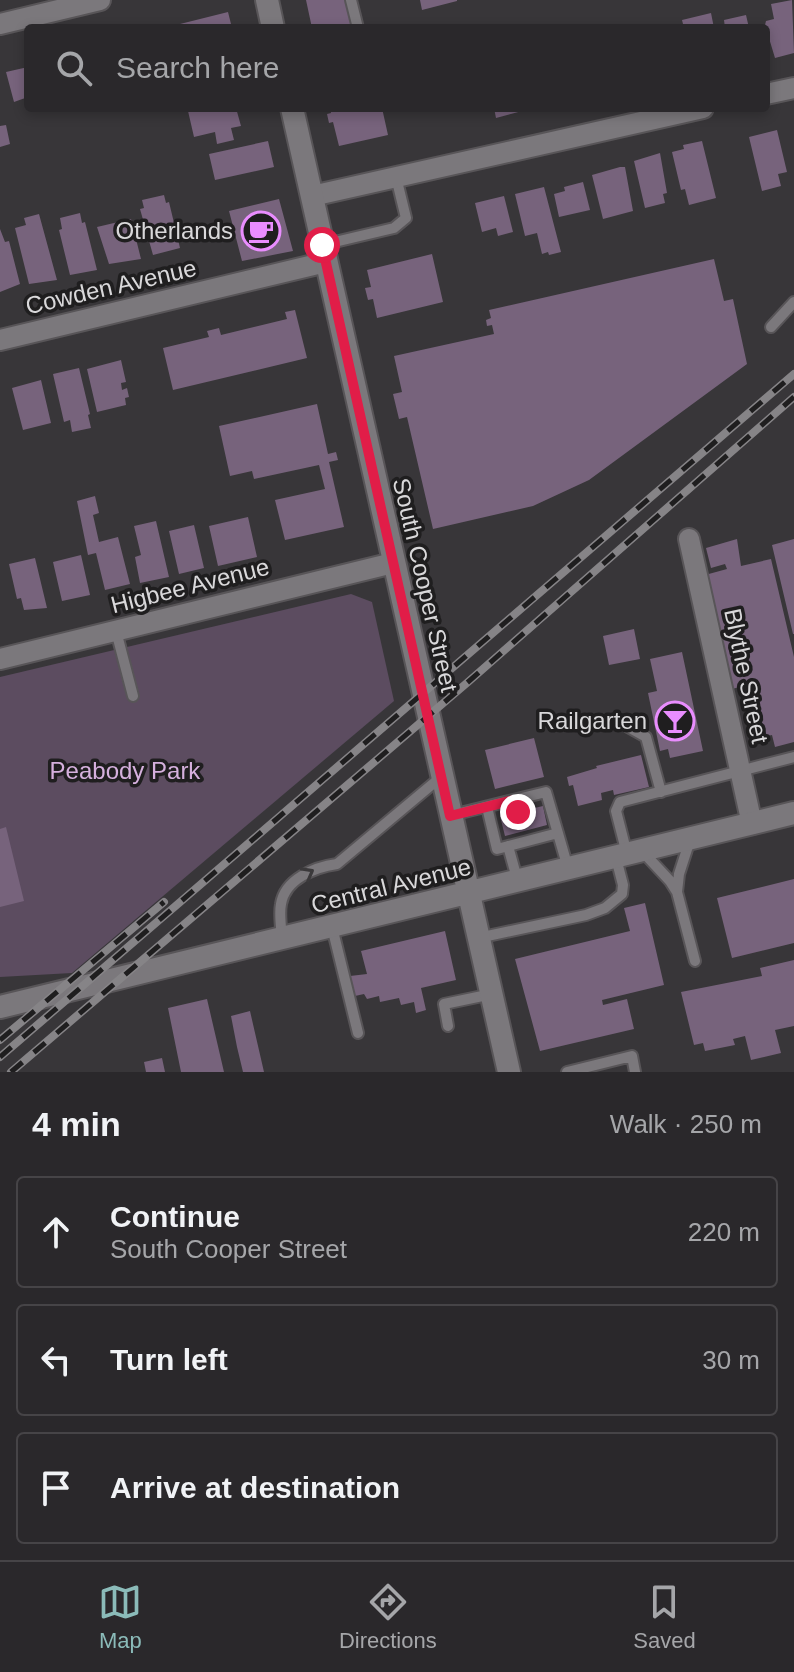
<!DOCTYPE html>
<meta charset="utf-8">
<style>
body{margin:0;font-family:Arial,sans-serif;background:#323033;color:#f1f3f6}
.stop{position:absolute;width:24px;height:24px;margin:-18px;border:6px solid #e11d48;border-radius:50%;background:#fff}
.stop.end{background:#e11d48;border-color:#fff;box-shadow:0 2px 8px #0008}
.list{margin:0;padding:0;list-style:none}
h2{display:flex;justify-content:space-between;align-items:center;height:104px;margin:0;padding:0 32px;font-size:34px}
h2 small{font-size:26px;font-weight:400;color:#a5a6a9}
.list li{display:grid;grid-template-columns:52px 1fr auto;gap:24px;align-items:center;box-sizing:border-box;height:112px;margin:0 16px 16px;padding:0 16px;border:2px solid #464447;border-radius:8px}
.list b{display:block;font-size:30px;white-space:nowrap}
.list p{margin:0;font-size:26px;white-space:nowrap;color:#a5a6a9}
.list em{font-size:26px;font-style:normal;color:#a5a6a9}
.icon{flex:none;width:44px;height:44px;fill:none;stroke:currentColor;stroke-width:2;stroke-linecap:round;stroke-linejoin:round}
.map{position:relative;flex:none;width:794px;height:1072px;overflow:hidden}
.search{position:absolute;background:#2a282b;box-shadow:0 4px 12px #0003;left:24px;right:24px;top:24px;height:88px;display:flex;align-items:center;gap:20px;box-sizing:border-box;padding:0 28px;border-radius:8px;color:#a5a6a9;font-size:30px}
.sheet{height:488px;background:#2a282b}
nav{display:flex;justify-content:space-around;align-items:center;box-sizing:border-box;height:112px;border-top:2px solid #464447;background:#2a282b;font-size:22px;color:#a5a6a9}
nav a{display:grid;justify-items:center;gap:4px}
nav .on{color:#8bbbb9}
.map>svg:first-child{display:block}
.green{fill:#5c4c60}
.building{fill:#77637c}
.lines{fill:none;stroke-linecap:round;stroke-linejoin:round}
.service-casing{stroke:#585558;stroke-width:14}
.minor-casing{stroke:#585558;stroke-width:24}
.secondary-casing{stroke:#585558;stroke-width:26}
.service{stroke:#7b787c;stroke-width:10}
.minor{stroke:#7b787c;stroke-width:20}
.secondary{stroke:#7b787c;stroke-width:22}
.rail-casing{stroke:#868487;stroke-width:8}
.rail{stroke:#1f1e1f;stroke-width:5;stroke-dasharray:15;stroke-linecap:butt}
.oneway{stroke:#3b393b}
.route{stroke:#e11d48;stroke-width:10}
.labels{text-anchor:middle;stroke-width:7;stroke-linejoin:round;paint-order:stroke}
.poi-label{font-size:24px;fill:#d9d8da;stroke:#1f1e1f;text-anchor:end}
.street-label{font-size:24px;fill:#d9d8da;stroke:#1f1e1f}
.park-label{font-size:24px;fill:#d5b0dd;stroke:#1f1e1f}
</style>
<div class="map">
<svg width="794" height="1072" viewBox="0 0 794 1072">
<rect width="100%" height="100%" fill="#383639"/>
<path class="green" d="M351 594 372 602 394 701 72 973 0 977V677Z"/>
<path class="building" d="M306 0H347L353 28H312Z
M420 0H457V1L422 10Z
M792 0 794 53 775 58 765 25 766 21 774 19 771 4Z
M228 12 232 28H169L168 27Z
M711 13 714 28H684L682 20Z
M746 15 749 28H725L724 20Z
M28 67V97L14 102 6 72Z
M200 108H236L241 126 231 128 234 140 217 144 215 132 194 137 188 111Z
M330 108H382L388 135 339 146 333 122 329 123 327 114 331 113Z
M494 108H521L522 111 496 118Z
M6 125 10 144 0 147V126Z
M777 130 787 172 778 174 781 186 762 191 749 137Z
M268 141 274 167 215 180 209 154Z
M702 141 716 198 689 205 685 189 681 190 672 152 684 149 683 145Z
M660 153 667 193 663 194 665 203 645 208 634 161Z
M620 167H625L633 211 603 219 592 175Z
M583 182 590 210 559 217 554 194 565 191 564 187Z
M544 187 561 252 549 255 548 252 542 254 537 233 525 236 515 194Z
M164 195 166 203 169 202 180 248 153 255 140 209 144 208 142 200Z
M504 196 513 232 498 236 496 228 482 232 475 203Z
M279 199 293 251 242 261 229 211Z
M80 213 82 223 85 222 97 270 70 275 59 230 62 229 60 218Z
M39 214 57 280 29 284 15 228 26 225 24 218Z
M131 219 141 259 109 264 97 227Z
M0 229 5 242 9 241 20 284 0 292Z
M432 254 443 302 377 318 373 299 368 300 365 288 371 287 367 270Z
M714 259 724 301 733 299 747 364 589 480 533 506 433 529 407 417 399 419 393 394 402 392 394 356 494 334 492 325 487 326 486 320 491 318 489 310Z
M295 310 307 358 173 390 163 348 209 337 207 331 219 328 221 335 287 319 285 312Z
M121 360 126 382 121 383 122 390 127 388 129 397 125 398 126 405 97 412 87 369Z
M79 368 90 414 88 415 91 428 72 432 70 420 64 422 53 374Z
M41 380 51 423 23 430 12 388Z
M317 404 328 454 336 452 338 460 329 462 344 527 285 540 275 500 325 489 319 465 254 479 252 471 230 476 219 426Z
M95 496 99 513 93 515 99 542 118 537 130 584 105 590 96 553 88 555 77 501Z
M248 517 257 557 218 566 209 526Z
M156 521 169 577 140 583 135 557 141 555 134 526Z
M194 525 204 568 179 574 169 531Z
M737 539 741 566 771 559 794 657V742L775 747 772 735 763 737 751 684 732 689 705 575 727 569 725 564 711 568 706 548Z
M794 539V634H793L772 545Z
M81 555 90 595 62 601 53 562Z
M35 558 47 608 24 610 21 598 17 599 9 564Z
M634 629 640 659 609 665 603 636Z
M682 652 703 751 670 758 668 749 660 751 648 693 657 691 650 659Z
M534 738 544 777 495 789 485 750Z
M641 755 649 787 614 795 613 790 601 793 602 800 578 806 573 785 569 786 567 777 597 768 596 766Z
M543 806 547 825 505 836 500 816Z
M6 827 24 901 0 907V829Z
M794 879V943L732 958 717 898Z
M645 903 664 985 602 1000 603 1005 627 999 634 1029 540 1051 515 959 630 931 624 908Z
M445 931 456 980 421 988 426 1010 416 1013 414 1002 401 1005 399 998 380 1002 379 996 367 999 364 994 355 996 350 976 367 974 361 951Z
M794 960V1026L775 1030 781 1053 751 1060 745 1036 733 1039 735 1045 705 1051 703 1043 694 1045 681 992 762 976 760 968Z
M207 999 224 1072H181L168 1008Z
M250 1011 264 1072H243L237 1047 231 1016Z
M162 1058 165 1072H146L144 1062Z"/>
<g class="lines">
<g class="service-casing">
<path id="service" d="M351 0 358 28
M322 245 394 228 406 218 396 177
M771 327 794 302
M116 631 133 696
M628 727 646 737 661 792
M514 800 518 812
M487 807 497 849 558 833
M452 815 546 792 568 868
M508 846 518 882
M642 851 670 881 677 892 695 961
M627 854 616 811 620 802 794 757
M677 892 679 874 690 840
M332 927 358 1033
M282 937C281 927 279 914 281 904 285 879 315 867 337 864L441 777
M478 938 586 915 605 908 622 894 623 885 616 858
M448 1026 444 1004 492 994
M567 1072 632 1056 635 1072"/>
</g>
<g class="minor-casing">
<path id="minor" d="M0 24 100 0
M766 94 794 88
M312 196 703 108
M0 340 326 262
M689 539 752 824
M0 659 393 563"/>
</g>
<g class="secondary-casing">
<path id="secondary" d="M267 0 273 28
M292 108 509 1072
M0 1007 794 813"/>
</g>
<use href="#service" class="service"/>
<use href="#minor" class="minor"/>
<use href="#secondary" class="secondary"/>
<g class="rail-casing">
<path id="rail" d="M0 1040 164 902
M0 1057 794 374
M11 1072 468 682 794 397"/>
</g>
<use href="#rail" class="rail"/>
</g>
<defs><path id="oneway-chevron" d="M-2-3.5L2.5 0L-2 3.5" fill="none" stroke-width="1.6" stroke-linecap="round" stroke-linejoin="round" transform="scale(2)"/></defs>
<use class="oneway" href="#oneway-chevron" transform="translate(308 873) rotate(-29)"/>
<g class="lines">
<path class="route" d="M322 245 450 816 514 800 518 812"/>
</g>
<defs>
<g id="cafe-ring" transform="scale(2)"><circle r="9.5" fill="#1f1e1f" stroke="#e98dfe" stroke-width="1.5"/><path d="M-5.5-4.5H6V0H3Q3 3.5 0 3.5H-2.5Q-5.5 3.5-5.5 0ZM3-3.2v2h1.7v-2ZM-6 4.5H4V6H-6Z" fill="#e98dfe"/></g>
<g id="bar-ring" transform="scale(2)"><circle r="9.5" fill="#1f1e1f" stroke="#e98dfe" stroke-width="1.5"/><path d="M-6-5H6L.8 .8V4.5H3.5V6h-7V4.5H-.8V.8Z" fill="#e98dfe"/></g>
</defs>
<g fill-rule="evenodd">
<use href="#cafe-ring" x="261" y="231"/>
<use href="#bar-ring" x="675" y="721"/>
</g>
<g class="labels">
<g class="poi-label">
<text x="233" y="239">Otherlands</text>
<text x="647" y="729">Railgarten</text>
</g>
<g class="street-label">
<text transform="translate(111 287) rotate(-13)" y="8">Cowden Avenue</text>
<text transform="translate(425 585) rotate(77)" y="8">South Cooper Street</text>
<text transform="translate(190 586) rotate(-14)" y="8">Higbee Avenue</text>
<text transform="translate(746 676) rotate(78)" y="8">Blythe Street</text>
<text transform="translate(391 886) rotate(-14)" y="8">Central Avenue</text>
</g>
<g class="park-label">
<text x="125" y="779">Peabody Park</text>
</g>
</g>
</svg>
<div class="stop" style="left:322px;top:245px"></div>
<div class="stop end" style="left:518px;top:812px"></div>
<div class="search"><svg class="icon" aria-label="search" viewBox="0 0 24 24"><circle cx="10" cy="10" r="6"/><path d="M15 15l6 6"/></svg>Search here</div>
</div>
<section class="sheet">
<h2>4 min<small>Walk · 250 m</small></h2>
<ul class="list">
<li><svg class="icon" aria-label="ahead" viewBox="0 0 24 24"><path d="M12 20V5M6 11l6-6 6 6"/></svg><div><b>Continue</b><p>South Cooper Street</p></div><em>220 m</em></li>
<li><svg class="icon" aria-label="left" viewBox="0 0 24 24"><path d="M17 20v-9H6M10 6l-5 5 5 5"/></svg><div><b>Turn left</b></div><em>30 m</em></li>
<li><svg class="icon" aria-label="arrive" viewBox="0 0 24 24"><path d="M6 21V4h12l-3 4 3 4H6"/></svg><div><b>Arrive at destination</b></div></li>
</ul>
</section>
<nav>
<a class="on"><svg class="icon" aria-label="map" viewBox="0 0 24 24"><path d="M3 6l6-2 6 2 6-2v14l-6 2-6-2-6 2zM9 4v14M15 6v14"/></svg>Map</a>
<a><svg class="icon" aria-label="directions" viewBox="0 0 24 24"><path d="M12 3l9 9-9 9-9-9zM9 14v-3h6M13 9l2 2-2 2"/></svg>Directions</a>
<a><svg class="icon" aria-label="saved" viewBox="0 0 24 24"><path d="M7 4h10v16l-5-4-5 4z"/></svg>Saved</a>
</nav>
